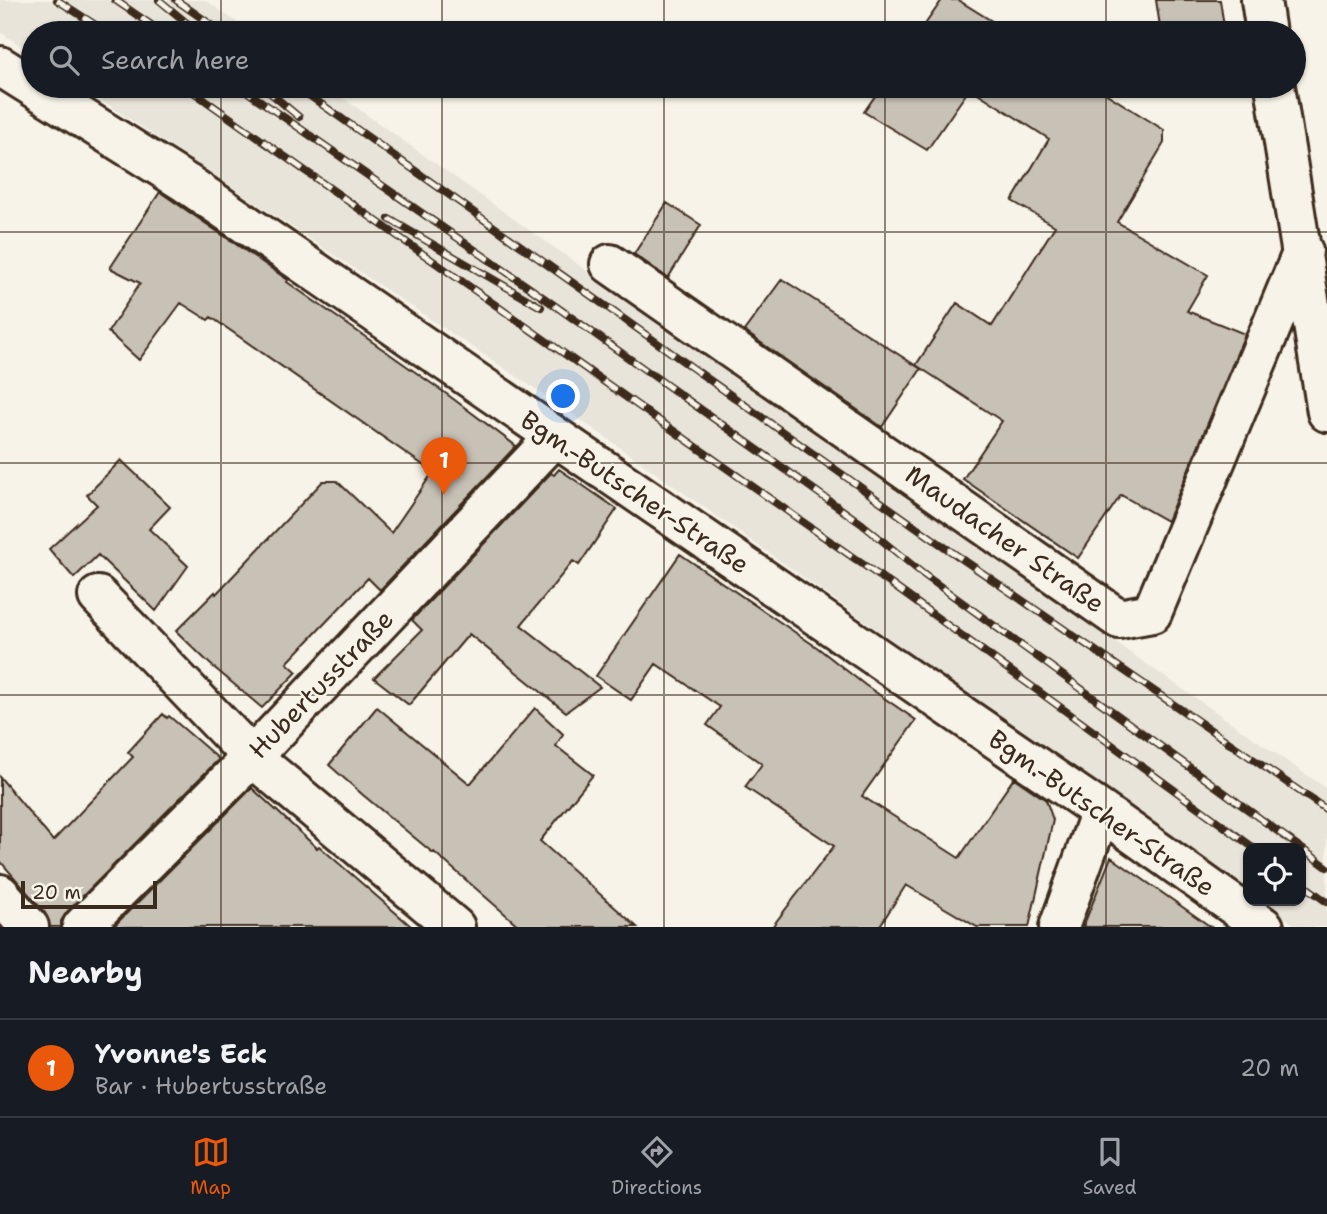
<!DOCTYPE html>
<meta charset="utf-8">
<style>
body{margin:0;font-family:"Shantell Sans",sans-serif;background:#20242c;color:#f1f3f6}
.controls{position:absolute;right:21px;bottom:21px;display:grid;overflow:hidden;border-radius:14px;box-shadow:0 2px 5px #0004}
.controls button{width:63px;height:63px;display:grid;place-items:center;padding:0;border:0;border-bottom:2px solid #363941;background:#171b24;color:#f1f3f6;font:35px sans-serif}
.scale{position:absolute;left:21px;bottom:18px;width:136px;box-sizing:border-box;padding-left:7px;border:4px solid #3b2a1e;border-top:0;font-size:19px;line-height:24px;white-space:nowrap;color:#3b2a1e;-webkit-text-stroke:5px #f7f3e8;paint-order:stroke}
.you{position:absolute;left:564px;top:397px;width:24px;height:24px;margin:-18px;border:5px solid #fff;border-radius:50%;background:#1a73e8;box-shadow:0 0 0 10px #1a73e833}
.badge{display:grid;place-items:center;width:46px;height:46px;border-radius:50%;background:#ea580c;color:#fff;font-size:23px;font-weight:700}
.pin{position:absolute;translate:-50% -58px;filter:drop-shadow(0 2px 4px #0008)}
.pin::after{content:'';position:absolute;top:37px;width:24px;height:21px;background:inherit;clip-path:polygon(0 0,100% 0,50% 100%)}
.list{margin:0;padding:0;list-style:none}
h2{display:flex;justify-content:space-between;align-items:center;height:91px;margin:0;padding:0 28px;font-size:30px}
h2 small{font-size:23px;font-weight:400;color:#9ea1a6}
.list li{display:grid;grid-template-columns:46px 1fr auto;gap:21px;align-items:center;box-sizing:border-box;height:98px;padding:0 28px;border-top:2px solid #363941}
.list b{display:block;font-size:26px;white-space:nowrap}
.list p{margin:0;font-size:23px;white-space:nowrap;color:#9ea1a6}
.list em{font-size:23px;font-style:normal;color:#9ea1a6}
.icon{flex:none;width:38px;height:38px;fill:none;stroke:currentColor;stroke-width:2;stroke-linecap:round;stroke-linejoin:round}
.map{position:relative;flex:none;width:1327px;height:927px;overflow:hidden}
.search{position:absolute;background:#171b24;box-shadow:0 2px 5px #0004;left:21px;right:21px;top:21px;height:77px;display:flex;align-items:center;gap:18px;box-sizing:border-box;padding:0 24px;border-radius:38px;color:#9ea1a6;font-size:26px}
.sheet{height:189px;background:#171b24}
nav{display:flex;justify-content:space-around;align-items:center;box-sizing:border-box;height:98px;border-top:2px solid #363941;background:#171b24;font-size:19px;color:#9ea1a6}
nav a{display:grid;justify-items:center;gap:4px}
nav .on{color:#ea580c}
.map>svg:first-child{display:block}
.built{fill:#e9e4d9}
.building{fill:#c8c1b6;stroke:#3b2a1e;stroke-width:2}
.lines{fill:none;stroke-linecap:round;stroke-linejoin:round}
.street-casing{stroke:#3b2a1e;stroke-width:44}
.street{stroke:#f7f3e8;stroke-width:38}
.rail-casing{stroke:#3b2a1e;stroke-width:8}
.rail{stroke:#f7f3e8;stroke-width:5;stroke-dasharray:16;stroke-linecap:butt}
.grid{fill:none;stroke:#3b2a1e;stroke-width:2;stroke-opacity:0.55}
.labels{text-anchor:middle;stroke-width:5;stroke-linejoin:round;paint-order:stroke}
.street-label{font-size:26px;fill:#3b2a1e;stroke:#f7f3e8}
</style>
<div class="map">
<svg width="1327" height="927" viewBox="0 0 1327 927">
<rect width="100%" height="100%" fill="#f7f3e8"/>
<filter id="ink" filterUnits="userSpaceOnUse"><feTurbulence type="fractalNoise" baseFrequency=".0143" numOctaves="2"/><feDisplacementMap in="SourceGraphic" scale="14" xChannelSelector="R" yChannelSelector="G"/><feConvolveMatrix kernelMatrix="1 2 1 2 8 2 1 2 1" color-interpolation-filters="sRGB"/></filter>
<g filter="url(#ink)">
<path class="built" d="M0 0H205L252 33H33V54L0 32Z
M80 86H326L943 523 1327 789V927H1298L1261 901H1301V848H1248V892L561 406Z"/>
<path class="building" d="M942 0H958L1011 33H919Z
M1156 0H1220L1225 33H1161Z
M882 86H1094L1164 130V143L1117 222 1208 275 1187 311 1245 334 1167 521 1121 495 1078 558 963 479 1002 421 916 365 957 303 992 326 1055 226 1012 201 1049 139 970 88 927 150 864 112Z
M160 192 288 280 287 282 448 395 516 446 380 590 368 578 287 663 297 672 262 708 210 664 176 631 215 592 216 594 323 481H337L391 533 433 472 211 317 208 320 181 303 139 360 108 332 140 283 110 268Z
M667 203 701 225 668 278 634 254Z
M782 279 921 369 882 427 744 331Z
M121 460 170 507 149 529 188 566 156 611 98 555 74 578 49 549 97 505 87 495Z
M559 469 617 509 579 565 573 561 521 625 600 687 566 712 469 634 409 705 374 678 422 630 412 620 551 473 554 475Z
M680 554 818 648 865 685 916 720 862 796 959 858 1014 778 1046 800 1053 820 1029 927H977L906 885 879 927H772L834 846 745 787 762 764 707 725 720 707 656 664 631 700 596 676Z
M377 707 470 784 535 708 563 734 556 746 593 775 540 841 637 927H520L434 852 433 853 363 795 329 765Z
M163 714 167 718 169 716 219 759 67 912 61 921V927H50L45 913 0 861V777L53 841 133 757 128 752Z
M252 788 317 848 319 846 412 927H113Z
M1111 857 1211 927H1083Z"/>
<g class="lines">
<g class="street-casing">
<path id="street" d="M1261 0 1266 33
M0 66 186 183 1101 811 1264 927
M1275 86 1327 412
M610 264 1119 619 1152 613 1303 251
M98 596 252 757 455 927
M0 894 29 927
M82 927 252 757 555 437
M1059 927 1101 811"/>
</g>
<use href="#street" class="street"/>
<g class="rail-casing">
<path id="rail" d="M57 0 108 33
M115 0 163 33
M159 0 199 33
M176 0 223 33
M185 86 895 587 1254 848
M239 86 547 300 862 524 923 574 1327 867
M262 86 299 117
M296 86 936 541 1327 810
M389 219 541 307
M1301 883 1327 902"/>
</g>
<use href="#rail" class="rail"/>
</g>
</g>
<path class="grid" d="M221 0V33M442 0V33M664 0V33M885 0V33M1106 0V33M221 86V927M442 86V927M664 86V927M885 86V927M1106 86V927M0 232H1327M0 463H1327M0 695H1327"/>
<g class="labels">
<g class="street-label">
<text transform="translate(635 492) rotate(34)" y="9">Bgm.-Butscher-Straße</text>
<text transform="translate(1005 539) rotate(35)" y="9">Maudacher Straße</text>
<text transform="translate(321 684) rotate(-46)" y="9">Hubertusstraße</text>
<text transform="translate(1102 813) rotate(35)" y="9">Bgm.-Butscher-Straße</text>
</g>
</g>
</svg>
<div class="controls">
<button><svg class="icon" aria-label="locate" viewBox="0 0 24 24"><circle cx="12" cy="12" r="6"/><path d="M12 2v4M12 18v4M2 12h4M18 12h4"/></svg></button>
</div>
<div class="scale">20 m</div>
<div class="you"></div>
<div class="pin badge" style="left:444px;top:495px">1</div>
<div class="search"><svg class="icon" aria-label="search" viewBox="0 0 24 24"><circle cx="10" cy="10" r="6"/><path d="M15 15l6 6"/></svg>Search here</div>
</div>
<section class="sheet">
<h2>Nearby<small></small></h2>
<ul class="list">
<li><span class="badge">1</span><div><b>Yvonne's Eck</b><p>Bar · Hubertusstraße</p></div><em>20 m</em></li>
</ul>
</section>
<nav>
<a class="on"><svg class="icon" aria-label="map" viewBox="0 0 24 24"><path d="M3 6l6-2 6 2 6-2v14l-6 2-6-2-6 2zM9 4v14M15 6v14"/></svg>Map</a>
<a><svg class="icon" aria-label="directions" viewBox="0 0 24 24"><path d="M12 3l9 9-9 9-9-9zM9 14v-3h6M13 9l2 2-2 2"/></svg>Directions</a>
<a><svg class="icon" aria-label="saved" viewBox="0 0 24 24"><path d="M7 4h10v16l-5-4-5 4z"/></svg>Saved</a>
</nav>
